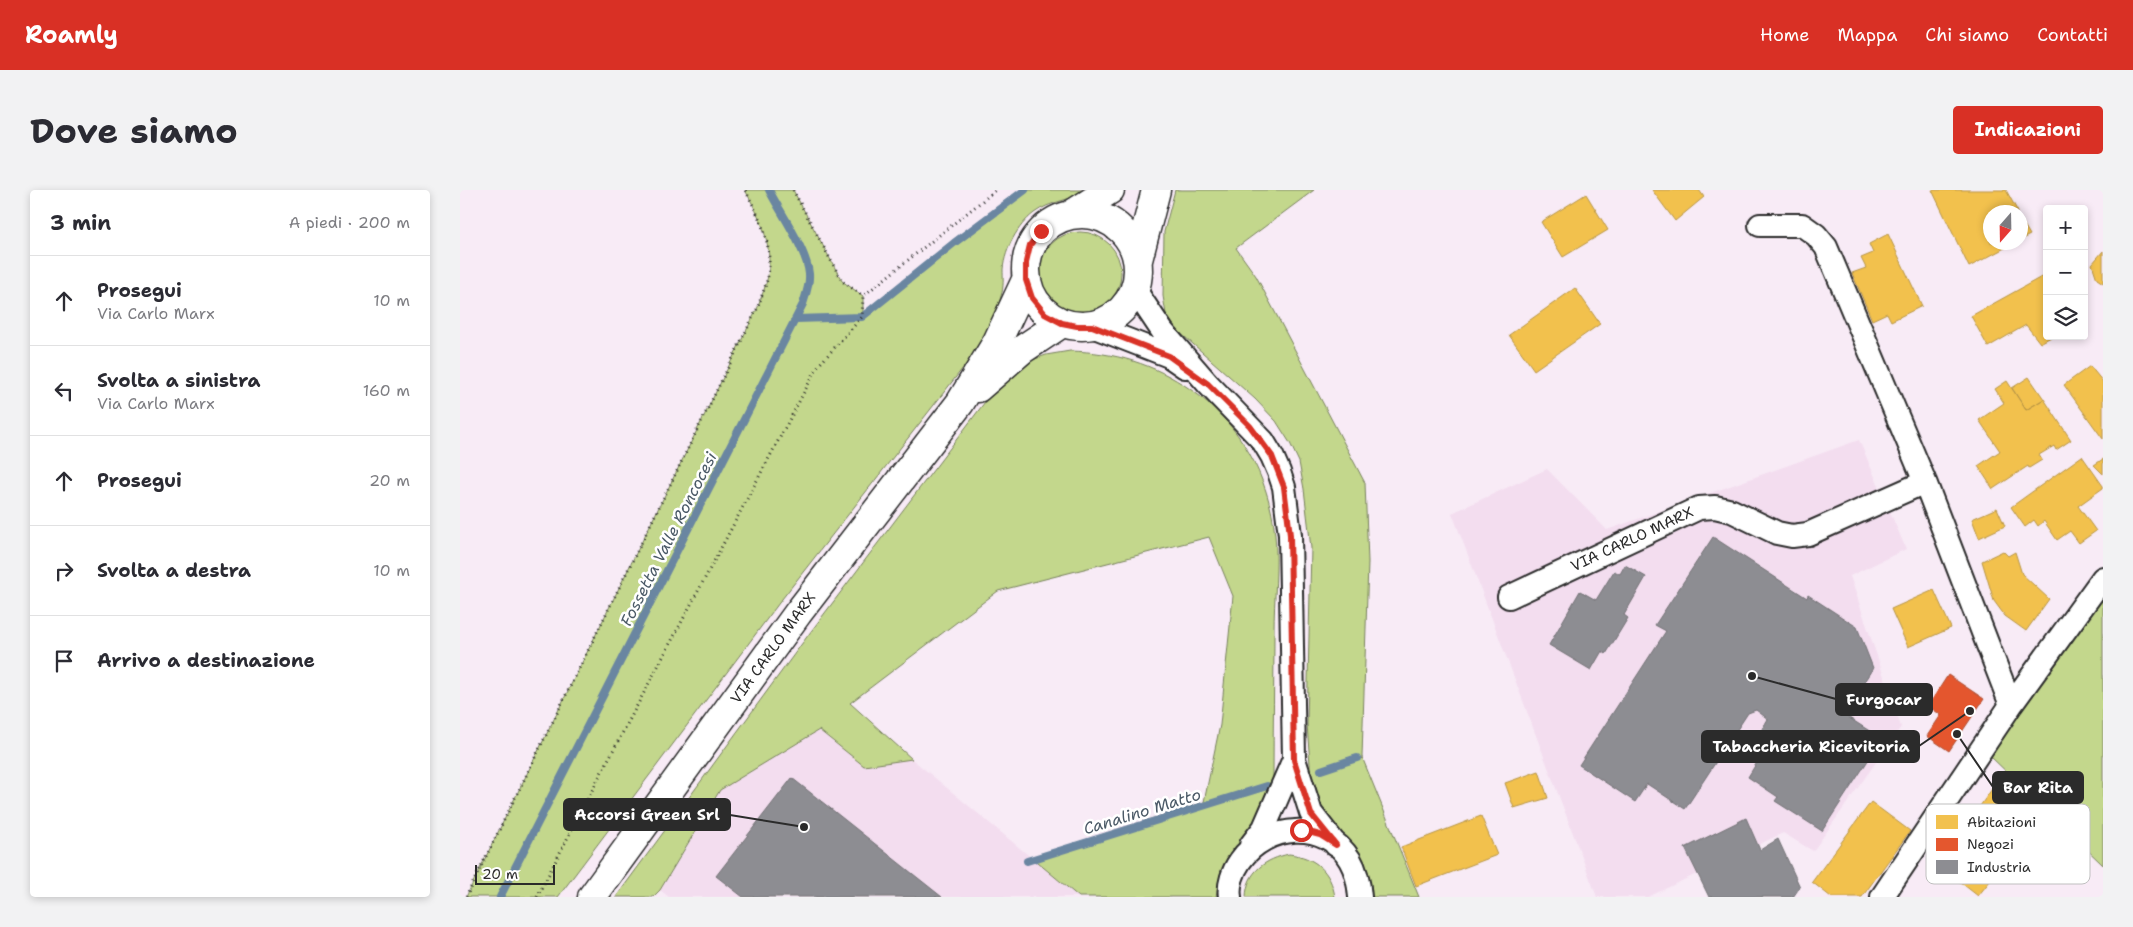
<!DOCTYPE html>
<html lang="it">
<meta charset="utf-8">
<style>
body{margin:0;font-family:"Shantell Sans",sans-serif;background:#f2f2f3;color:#2b2b33}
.controls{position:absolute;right:15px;top:15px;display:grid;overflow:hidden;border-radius:5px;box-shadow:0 2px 8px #0003}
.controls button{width:45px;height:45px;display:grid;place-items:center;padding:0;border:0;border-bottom:1px solid #e1e1e2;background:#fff;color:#2b2b33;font:25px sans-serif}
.compass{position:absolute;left:1523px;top:15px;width:45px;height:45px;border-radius:50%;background:#fff;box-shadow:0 2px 8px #0003;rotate:200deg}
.scale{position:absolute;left:15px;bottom:12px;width:80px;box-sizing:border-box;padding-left:5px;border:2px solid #2b2b2b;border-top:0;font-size:14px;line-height:18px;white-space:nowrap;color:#2b2b2b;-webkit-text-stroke:4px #fff;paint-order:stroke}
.stop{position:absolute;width:15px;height:15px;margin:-11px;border:4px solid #d93025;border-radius:50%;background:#fff}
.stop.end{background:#d93025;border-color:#fff;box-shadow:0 1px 5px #0008}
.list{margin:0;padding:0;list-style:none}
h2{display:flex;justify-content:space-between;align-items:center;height:65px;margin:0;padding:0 20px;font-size:21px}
h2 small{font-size:16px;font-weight:400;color:#7c7c81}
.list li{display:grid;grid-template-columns:32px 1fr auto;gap:15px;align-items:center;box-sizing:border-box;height:90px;padding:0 20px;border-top:1px solid #e1e1e2}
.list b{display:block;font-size:19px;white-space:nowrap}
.list p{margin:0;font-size:16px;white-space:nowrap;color:#7c7c81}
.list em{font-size:16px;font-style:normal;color:#7c7c81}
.icon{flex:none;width:28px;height:28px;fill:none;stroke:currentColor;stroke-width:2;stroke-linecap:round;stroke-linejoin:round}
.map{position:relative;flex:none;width:1643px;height:707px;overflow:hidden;border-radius:5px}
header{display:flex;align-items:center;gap:30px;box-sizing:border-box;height:70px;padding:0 25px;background:#d93025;color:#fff}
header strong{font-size:24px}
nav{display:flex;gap:28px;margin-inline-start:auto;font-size:18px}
.intro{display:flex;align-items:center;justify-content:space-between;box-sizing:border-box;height:120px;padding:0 30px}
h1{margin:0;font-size:35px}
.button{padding:12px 22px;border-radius:5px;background:#d93025;color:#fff;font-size:18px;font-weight:700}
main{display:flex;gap:30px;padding:0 30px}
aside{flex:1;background:#fff;border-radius:5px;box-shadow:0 2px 8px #0003}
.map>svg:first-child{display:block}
.built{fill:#f3ddef}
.green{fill:#c3d78c;stroke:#77815c}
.homes{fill:#f2c14e;stroke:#b69444}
.shops{fill:#e4572e;stroke:#ac4a2d}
.industry{fill:#8d8d92;stroke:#707073}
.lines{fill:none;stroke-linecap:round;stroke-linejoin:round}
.stream{stroke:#6a86a1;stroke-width:8}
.street-casing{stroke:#2b2b2b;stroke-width:26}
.secondary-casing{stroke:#2b2b2b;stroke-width:31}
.path{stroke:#2b2b2b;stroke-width:3;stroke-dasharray:1 4;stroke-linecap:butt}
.street{stroke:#fff;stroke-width:22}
.secondary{stroke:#fff;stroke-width:28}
.route{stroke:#d93025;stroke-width:6}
.labels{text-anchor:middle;stroke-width:5;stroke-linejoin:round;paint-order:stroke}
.street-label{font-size:15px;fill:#2b2b2b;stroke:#fff}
.water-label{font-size:16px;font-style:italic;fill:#4a5966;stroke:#fff}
.key{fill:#fff;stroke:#bfbfbf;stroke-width:1}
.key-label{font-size:14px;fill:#2b2b2b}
.leader{fill:none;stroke:#2b2b2b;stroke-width:2}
.callout-dot{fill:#2b2b2b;stroke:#fff;stroke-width:2}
.callout{fill:#2b2b2b;stroke:#2b2b2b;stroke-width:2}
.callout-label{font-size:16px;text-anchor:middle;font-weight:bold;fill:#fff}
</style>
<header>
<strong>Roamly</strong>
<nav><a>Home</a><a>Mappa</a><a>Chi siamo</a><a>Contatti</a></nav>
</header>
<div class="intro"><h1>Dove siamo</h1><a class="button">Indicazioni</a></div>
<main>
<aside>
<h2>3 min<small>A piedi · 200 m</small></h2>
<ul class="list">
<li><svg class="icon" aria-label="ahead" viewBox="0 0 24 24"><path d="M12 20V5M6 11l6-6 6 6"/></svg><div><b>Prosegui</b><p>Via Carlo Marx</p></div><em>10 m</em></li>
<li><svg class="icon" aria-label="left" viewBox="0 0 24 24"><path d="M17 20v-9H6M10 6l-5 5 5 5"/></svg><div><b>Svolta a sinistra</b><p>Via Carlo Marx</p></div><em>160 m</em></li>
<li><svg class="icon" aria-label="ahead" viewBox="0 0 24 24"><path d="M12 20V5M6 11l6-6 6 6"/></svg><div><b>Prosegui</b></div><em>20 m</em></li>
<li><svg class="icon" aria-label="right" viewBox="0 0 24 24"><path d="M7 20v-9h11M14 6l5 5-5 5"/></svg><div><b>Svolta a destra</b></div><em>10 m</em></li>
<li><svg class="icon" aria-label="arrive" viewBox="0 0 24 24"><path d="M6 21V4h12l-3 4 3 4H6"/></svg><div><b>Arrivo a destinazione</b></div></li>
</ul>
</aside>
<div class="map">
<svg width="1643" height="707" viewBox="0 0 1643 707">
<rect width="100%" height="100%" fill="#f8ebf6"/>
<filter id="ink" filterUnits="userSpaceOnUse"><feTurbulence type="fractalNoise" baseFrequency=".02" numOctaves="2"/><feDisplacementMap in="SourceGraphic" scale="10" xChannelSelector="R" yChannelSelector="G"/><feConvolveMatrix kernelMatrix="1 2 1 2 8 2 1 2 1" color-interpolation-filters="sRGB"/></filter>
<g filter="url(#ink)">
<path class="built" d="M1399 250 1446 359 1390 386 1441 537 1353 661 1323 643 1188 707H1137L992 323 1087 279 1147 340Z
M359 540 404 576 452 569 619 707H209L200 700 260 600Z"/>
<path class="green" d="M285 0H333L382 91 403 106V126L494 53 565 0H630C612 10 590 11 574 23 557 36 545 59 543 79 543 88 544 97 541 106 538 120 532 133 528 146L322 409 98 707H6L298 117C301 107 306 96 308 86 313 54 300 27 285 0Z
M715 0H854L776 58 796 86 905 293 908 372 902 567 959 707H911V696L903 674 868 636 852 601 847 534 851 358 844 299 839 272 830 253 816 231 795 209 716 139 706 124 703 106 704 42Z
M579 83a41 41 0 1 1 82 0a41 41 0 1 1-82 0Z
M610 161C654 162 694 174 730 199 780 233 809 286 815 345 818 374 814 410 814 440 814 489 813 538 813 588 809 604 804 621 795 636 781 660 759 677 756 707H619L571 667 744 612 760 535 773 406 749 347 538 401 390 513 452 569 404 576 359 540 260 600 200 700 193 707H156L349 444 528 208 567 172 586 165Z
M1643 395V675L1528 564Z
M829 664C855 667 871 681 875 707H786C787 681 806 669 829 664Z"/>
<path class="homes" d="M1192 0H1239L1244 7 1215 31Z
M1472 0H1546L1558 22H1530V52H1556L1509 77Z
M1126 4 1148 40 1103 67 1081 32Z
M1560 28 1570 45 1560 50Z
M1428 44 1462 116 1431 131 1427 123 1412 130 1392 83 1406 78 1401 68 1413 63 1409 54Z
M1643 61V93L1637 89 1632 74Z
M1585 85 1587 146H1593L1580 153 1566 135 1528 157 1511 126Z
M1115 98 1140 134 1074 180 1049 145Z
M1630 176 1643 192V249L1604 195Z
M1569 187 1584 209 1566 220 1552 198Z
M1547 191 1566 220 1584 209 1611 250 1596 260 1594 256 1579 265 1582 270 1569 278 1568 276 1533 299 1518 276 1540 261 1519 230 1544 213 1535 199Z
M1622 266 1643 296V298L1618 316 1636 341 1619 353 1610 341 1597 350 1584 331 1578 336 1574 330 1565 337 1551 317Z
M1643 269V284L1634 275Z
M1537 318 1545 336 1519 348 1512 329Z
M1543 361 1548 366 1555 362 1562 384 1589 409 1566 441 1545 426 1534 411 1522 371Z
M1474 400 1491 438 1448 457 1431 419Z
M1079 581 1088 608 1054 618 1045 593Z
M1534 596 1566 620 1550 642 1565 654 1538 690 1519 676 1537 651 1509 632Z
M1411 612 1450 641 1402 707H1371L1352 692Z
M1021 626 1037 665 956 696 941 657Z
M1497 665 1530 691 1518 706 1486 681Z"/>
<path class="shops" d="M1488 485 1524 509 1489 561 1467 546 1481 525 1468 516Z"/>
<path class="industry" d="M1253 347 1347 408 1348 405 1397 437 1413 478 1383 524 1422 549 1362 641 1315 611 1318 607 1288 587 1304 561 1293 554 1308 529 1296 520 1288 523 1225 619 1187 594 1175 612 1119 575 1206 441 1195 435Z
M1165 375 1186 387 1164 425 1168 428 1146 464 1142 461 1131 480 1089 455 1120 401 1136 410 1154 381 1160 384Z
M332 588 482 707H283L256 686Z
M1286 628 1300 660 1318 649 1340 697 1333 707H1249L1225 658Z"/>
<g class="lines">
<path class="stream" d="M336 129 402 127 494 53 565 0
M861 580 897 568
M567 671 807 596
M40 707 343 114C346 104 350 94 349 84 347 60 320 22 309 0"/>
<g class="street-casing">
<path id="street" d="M1300 35H1342L1356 45 1366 57 1465 292
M675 100 703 142 748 194 803 251 812 266 819 282 824 297 830 345 834 569 851 623 876 655
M632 136 709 166 725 177
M1049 407 1239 318 1255 317 1272 321 1317 343 1332 346 1348 344 1465 292 1551 515
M791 655 804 638 834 569
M770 707C768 695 773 681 780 671 806 634 865 628 890 670 897 682 899 694 900 707
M1422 707 1551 515 1643 388"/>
</g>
<g class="secondary-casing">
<path id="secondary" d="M566 80a56 56 0 1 1 112 0a56 56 0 1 1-112 0Z
M612 24 650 0
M678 70 696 0
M518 198 563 159 602 133
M132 707 338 423 500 213 537 152 566 90"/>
</g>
<path class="path" d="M333 0 382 91 403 106
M6 707 298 117C301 107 306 96 308 86 313 55 300 27 285 0
M77 707 139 587 358 176 402 127 403 106 536 0"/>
<use href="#street" class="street"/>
<use href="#secondary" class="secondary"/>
</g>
</g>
<g class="lines" filter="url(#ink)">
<path class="route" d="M581 41 570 55 566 72V90L572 108 585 124 602 133 617 136H632L709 166 748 194 790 236 812 266 824 297 830 345 834 570 851 624 876 655 860 645 841 640"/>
</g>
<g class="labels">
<g class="street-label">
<text transform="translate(1172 349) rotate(-25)" y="5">VIA CARLO MARX</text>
<text transform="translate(313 458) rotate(-54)" y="5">VIA CARLO MARX</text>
</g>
<g class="water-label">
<text transform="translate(208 349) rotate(-63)" y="6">Fossetta Valle Roncocesi</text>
<text transform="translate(682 621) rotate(-17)" y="6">Canalino Matto</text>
</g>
</g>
<rect x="1466" y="614" width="164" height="80" rx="8" class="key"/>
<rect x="1476" y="625" width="22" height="14" fill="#f2c14e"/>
<rect x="1476" y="648" width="22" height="13" fill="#e4572e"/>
<rect x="1476" y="670" width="22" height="14" fill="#8d8d92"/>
<g class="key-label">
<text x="1507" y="637">Abitazioni</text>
<text x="1507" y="659">Negozi</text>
<text x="1507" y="682">Industria</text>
</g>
<path class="leader" d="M1292 486L1376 509M1510 521L1459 556M1497 544L1533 597M344 637L270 625"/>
<g class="callout-dot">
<circle cx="1292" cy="486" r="5"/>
<circle cx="1510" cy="521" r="5"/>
<circle cx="1497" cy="544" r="5"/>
<circle cx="344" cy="637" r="5"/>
</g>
<g class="callout">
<rect x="1376" y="494" width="96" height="31" rx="5"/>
<rect x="1242" y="541" width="217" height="31" rx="5"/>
<rect x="1533" y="582" width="90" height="31" rx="5"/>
<rect x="104" y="609" width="166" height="31" rx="5"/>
</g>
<g class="callout-label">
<text x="1424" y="515">Furgocar</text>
<text x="1351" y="562">Tabaccheria Ricevitoria</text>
<text x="1578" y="603">Bar Rita</text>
<text x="187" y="630">Accorsi Green Srl</text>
</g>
</svg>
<div class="controls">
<button>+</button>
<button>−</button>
<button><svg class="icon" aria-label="layers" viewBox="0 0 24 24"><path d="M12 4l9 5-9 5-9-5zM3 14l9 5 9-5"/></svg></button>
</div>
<svg class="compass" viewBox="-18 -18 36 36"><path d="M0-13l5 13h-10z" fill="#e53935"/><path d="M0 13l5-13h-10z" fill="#7c7c81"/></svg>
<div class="scale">20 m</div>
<div class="stop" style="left:841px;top:640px"></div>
<div class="stop end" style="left:581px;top:41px"></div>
</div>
</main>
